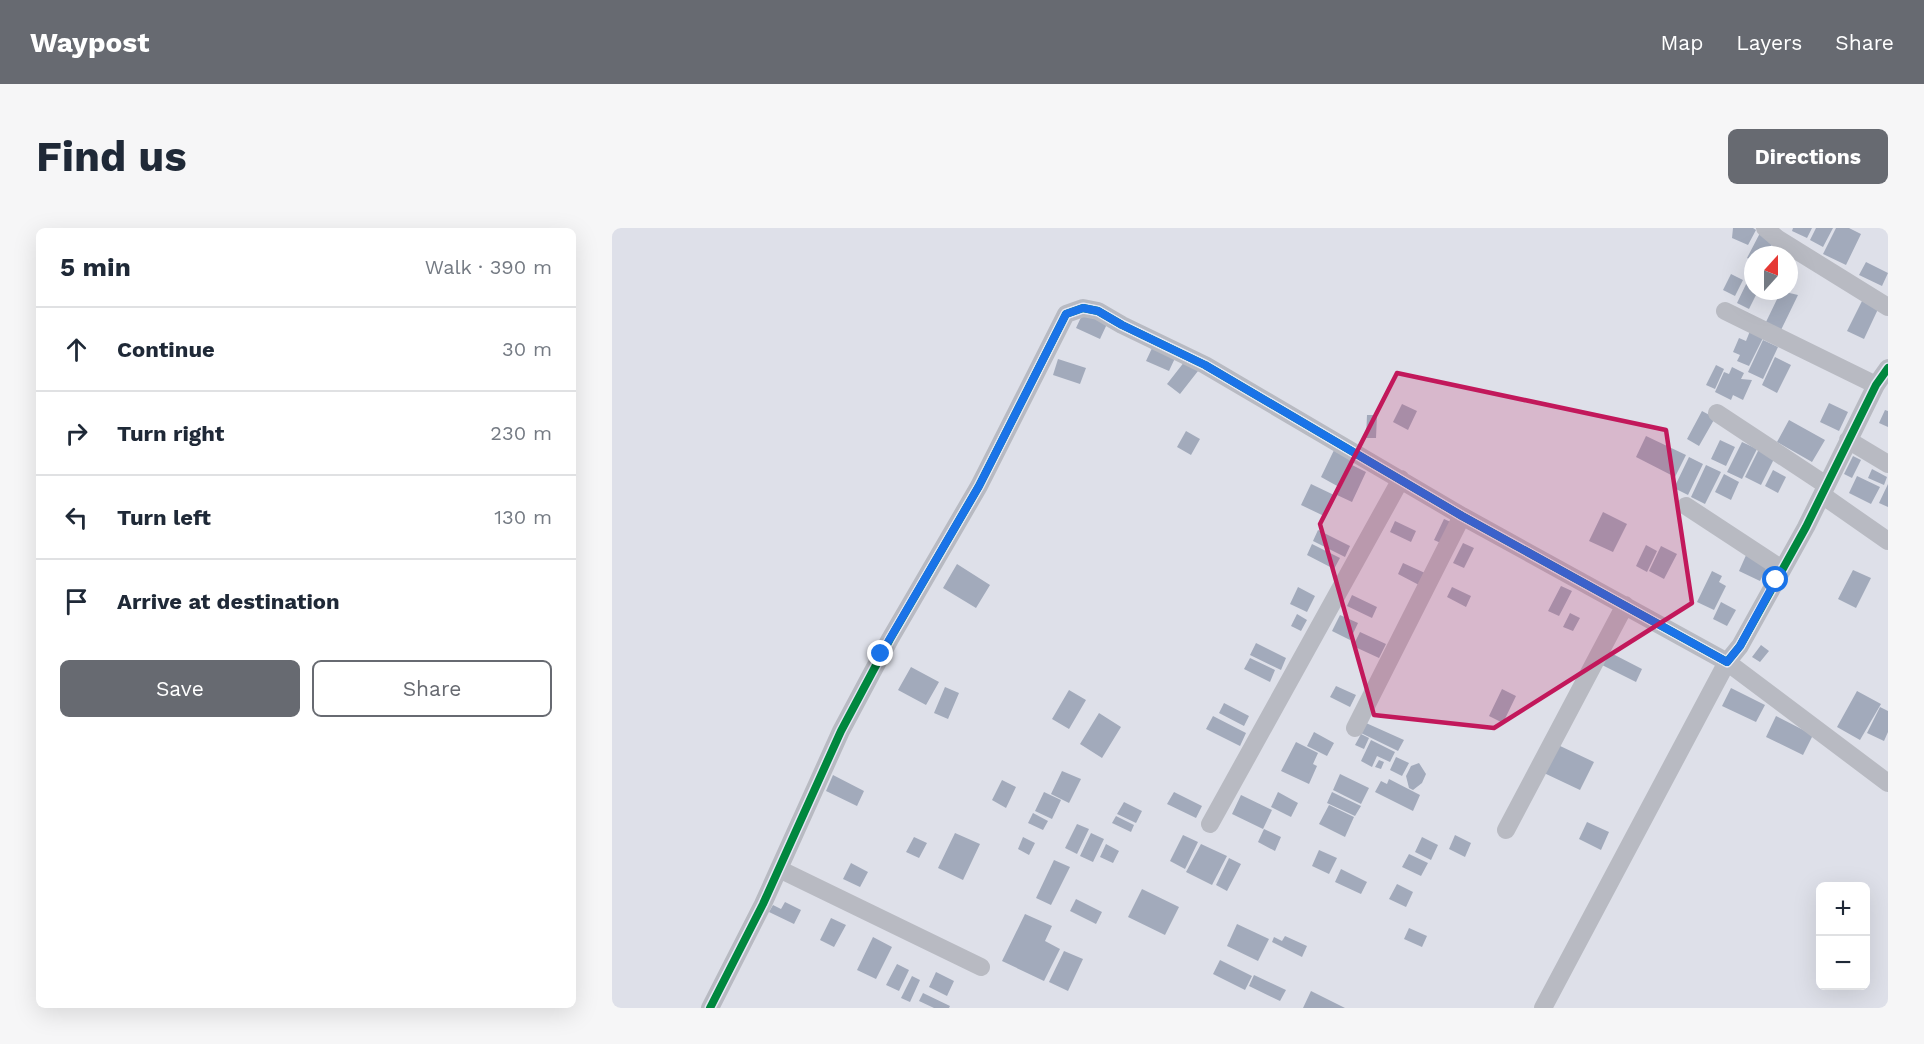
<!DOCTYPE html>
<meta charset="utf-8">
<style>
body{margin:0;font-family:"Work Sans",sans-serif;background:#f6f6f7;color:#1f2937}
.controls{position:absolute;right:18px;bottom:18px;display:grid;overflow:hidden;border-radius:9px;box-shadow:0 6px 24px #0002}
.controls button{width:54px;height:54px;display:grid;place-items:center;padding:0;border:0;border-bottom:2px solid #e0e1e3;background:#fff;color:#1f2937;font:30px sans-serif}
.compass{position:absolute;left:1132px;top:18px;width:54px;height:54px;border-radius:50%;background:#fff;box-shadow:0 6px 24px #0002;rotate:21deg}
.stop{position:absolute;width:18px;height:18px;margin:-14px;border:4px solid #1a73e8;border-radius:50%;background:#fff}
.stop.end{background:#1a73e8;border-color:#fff;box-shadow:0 2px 6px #0008}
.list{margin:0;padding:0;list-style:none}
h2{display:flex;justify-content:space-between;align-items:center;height:78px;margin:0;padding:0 24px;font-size:26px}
h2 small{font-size:20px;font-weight:400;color:#747a83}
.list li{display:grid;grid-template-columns:39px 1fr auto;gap:18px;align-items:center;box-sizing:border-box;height:84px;padding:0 24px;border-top:2px solid #e0e1e3}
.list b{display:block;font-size:22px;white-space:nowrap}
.list em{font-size:20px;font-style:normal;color:#747a83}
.actions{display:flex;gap:12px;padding:18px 24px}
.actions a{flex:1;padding:14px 0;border:2px solid #676a71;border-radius:9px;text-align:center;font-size:21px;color:#676a71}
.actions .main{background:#676a71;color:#fff}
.icon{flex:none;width:33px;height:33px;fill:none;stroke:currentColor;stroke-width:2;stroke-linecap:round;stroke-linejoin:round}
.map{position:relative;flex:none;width:1276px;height:780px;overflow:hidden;border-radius:9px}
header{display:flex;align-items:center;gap:36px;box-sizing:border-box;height:84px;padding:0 30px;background:#676a71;color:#fff}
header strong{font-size:28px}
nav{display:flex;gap:33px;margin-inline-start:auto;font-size:21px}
.intro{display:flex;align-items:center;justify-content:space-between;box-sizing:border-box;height:144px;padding:0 36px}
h1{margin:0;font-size:42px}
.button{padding:15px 27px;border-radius:9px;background:#676a71;color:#fff;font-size:21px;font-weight:700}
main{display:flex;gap:36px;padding:0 36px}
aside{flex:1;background:#fff;border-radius:9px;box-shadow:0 6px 24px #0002}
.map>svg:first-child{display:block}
.building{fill:#a2aabb}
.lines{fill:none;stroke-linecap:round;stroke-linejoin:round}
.street{stroke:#b8bac2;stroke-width:18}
.cycleway-casing{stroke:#e5e7f6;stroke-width:11}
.cycleway{stroke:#00873e;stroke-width:8}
.route{stroke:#1a73e8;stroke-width:8}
.marked{fill:#c2185b;fill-opacity:0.2;stroke:#c2185b;stroke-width:4.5;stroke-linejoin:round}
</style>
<header>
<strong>Waypost</strong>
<nav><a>Map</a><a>Layers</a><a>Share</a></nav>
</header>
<div class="intro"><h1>Find us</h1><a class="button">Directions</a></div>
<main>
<aside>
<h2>5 min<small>Walk · 390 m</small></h2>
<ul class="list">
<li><svg class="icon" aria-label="ahead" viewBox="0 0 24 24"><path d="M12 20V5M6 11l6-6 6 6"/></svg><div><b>Continue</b></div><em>30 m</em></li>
<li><svg class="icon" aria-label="right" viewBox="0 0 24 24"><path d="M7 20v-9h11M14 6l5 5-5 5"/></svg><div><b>Turn right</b></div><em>230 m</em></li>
<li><svg class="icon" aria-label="left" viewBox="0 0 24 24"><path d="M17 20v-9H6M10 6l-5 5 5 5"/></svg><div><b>Turn left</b></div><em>130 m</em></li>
<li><svg class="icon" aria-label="arrive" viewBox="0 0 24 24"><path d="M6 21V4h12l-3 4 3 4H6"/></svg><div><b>Arrive at destination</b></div></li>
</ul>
<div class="actions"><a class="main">Save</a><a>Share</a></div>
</aside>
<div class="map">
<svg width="1276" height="780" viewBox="0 0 1276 780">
<rect width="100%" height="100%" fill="#dee0e9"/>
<path class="building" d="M1121 0H1141L1144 2 1136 17 1120 10Z
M1181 0H1200L1195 10 1180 3Z
M1204 0H1221L1211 19 1198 12Z
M1224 0H1237L1249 6 1234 37 1211 26Z
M1148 5 1162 12 1155 27H1141V33L1135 30Z
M1254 34 1276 45 1270 58 1247 47Z
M1119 46 1131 52 1123 68 1111 62Z
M1138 48 1141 50V63H1146L1137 81 1125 75Z
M1169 63 1186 67 1169 102 1154 94Z
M1251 71 1267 79 1252 111 1235 103Z
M471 85 495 96 488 111 464 100Z
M1138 103 1151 110 1137 138 1125 133 1128 127 1121 124 1127 110 1134 113Z
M1151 112 1166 119 1151 151 1136 144Z
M541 118 564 128 557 143 534 133Z
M1163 129 1179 137 1165 165 1150 157Z
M446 131 474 140 468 156 441 147Z
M573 133 586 143 568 166 555 156Z
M1104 137 1112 141 1103 161 1094 157Z
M1120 139 1132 145 1129 151 1140 152 1131 172 1121 167 1119 172 1103 164 1112 144 1117 146Z
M1217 175 1236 184 1227 203 1208 194Z
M790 176 805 183 796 202 781 194Z
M1273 182 1276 183V199L1267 195Z
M1090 183 1103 190 1087 218 1075 211Z
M755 187H765L764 210H754Z
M1177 192 1213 212 1200 234 1165 214Z
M574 203 588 211 579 227 565 219Z
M1034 208 1074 227 1063 249 1024 229Z
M1108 212 1123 219 1114 238 1099 231Z
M1130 214 1145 221 1130 251 1115 244Z
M724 218 743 227 727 259 709 249Z
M1148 219 1164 227 1149 257 1133 249Z
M1241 228 1249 232 1240 250 1232 246Z
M1077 229 1091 236 1076 267 1062 260Z
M740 237 754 244 740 274 725 267Z
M1094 237 1109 244 1093 276 1079 269Z
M1260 241 1275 249 1272 257 1256 250Z
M1161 242 1174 249 1166 265 1153 258Z
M1112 246 1127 254 1119 272 1103 264Z
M1245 248 1268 259 1259 276 1237 265Z
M699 256 722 267 712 288 689 277Z
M1276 256V279L1267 275Z
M991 284 1015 296 1001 324 977 313Z
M832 291 841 295 831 316 822 312Z
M783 293 804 303 799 314 778 304Z
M706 302 738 318 733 329 701 313Z
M851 315 862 320 852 340 841 335Z
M700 316 728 330 722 341 695 327Z
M1034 317 1045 323 1035 344 1024 338Z
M1049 318 1065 326 1052 351 1037 343Z
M1135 325 1157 335 1148 353 1127 343Z
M791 335 813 345 807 357 786 346Z
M345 336 378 357 364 380 331 360Z
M1241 342 1259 350 1244 380 1226 371Z
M1100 343 1110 348 1107 354 1114 358 1102 382 1085 374Z
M949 358 960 363 947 388 936 383Z
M686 359 703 368 695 384 678 376Z
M840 359 859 368 854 379 835 369Z
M740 367 765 379 760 390 735 378Z
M1109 374 1124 382 1115 398 1101 391Z
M958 385 968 390 961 403 951 399Z
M685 386 695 392 689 403 679 398Z
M728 387 746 395 738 412 720 403Z
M748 404 774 416 767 430 741 418Z
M644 415 674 430 669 442 638 427Z
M1149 417 1157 423 1148 434 1140 429Z
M997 424 1030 441 1024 454 990 437Z
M638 430 663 442 658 454 632 441Z
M299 439 327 454 314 477 286 462Z
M724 458 744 467 738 479 718 469Z
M333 459 347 465 336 491 322 485Z
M1119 460 1153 477 1144 494 1110 478Z
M890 461 904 468 891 495 877 488Z
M457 462 474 472 457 501 440 491Z
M1245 463 1269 476 1248 512 1225 499Z
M612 475 637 488 632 498 607 485Z
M1268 479 1276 483V504L1272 513 1255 505Z
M487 485 509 499 490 530 468 516Z
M601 488 634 505 628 518 594 501Z
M1164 488 1201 507 1191 527 1154 509Z
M754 495 792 512 786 523 749 505Z
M702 504 722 515 715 528 695 518Z
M749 506 757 510 752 521 743 517Z
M759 512 783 524 778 534 765 528 760 539 749 533Z
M684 514 706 525 701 536 705 538 697 556 669 543Z
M946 517 982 534 968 562 932 545Z
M784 529 797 535 790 548 778 542Z
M767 532 772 534 769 541 763 539Z
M807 535 814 546 810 555 801 562 797 560 794 548 799 538Z
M450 543 469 551 457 575 439 566Z
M728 546 757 560 749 576 721 562Z
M221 547 252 563 245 578 214 563Z
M777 551 808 567 801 583 763 564 769 553 775 556Z
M390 552 404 559 394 580 380 572Z
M432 564 449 572 440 591 423 583Z
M562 564 590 578 584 590 555 576Z
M666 564 686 575 679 589 659 579Z
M720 564 749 578 743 588 715 575Z
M629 567 660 582 651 601 620 586Z
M512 574 530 583 524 595 505 586Z
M717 577 742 589 733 609 707 596Z
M421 585 436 593 431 602 416 595Z
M504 588 522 597 519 604 500 595Z
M975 594 997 604 989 622 967 611Z
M465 596 477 601 465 626 453 620Z
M652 601 669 609 663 623 646 614Z
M343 605 368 616 351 652 326 640Z
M479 605 492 611 481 634 468 628Z
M571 607 586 614 573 641 558 633Z
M843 607 859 615 853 629 837 621Z
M302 609 315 615 307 630 294 624Z
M411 609 423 615 417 627 406 621Z
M810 609 826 617 819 632 803 624Z
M494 616 507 623 501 635 488 629Z
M589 616 615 628 600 657 574 644Z
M707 622 725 630 717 646 700 638Z
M797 626 816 635 809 648 790 639Z
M617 630 629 636 615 663 604 657Z
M442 632 458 639 439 677 424 670Z
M239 635 256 644 248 659 231 651Z
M729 641 755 654 749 666 723 654Z
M785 656 801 664 794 679 777 671Z
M530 661 567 679 553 707 516 689Z
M464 671 490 684 484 696 458 683Z
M173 674 189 682 182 696 157 684 161 677 169 681Z
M413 686 440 698 433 713 448 721 432 753 390 733Z
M219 690 234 697 222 719 208 712Z
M625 696 657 711 646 733 615 718Z
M797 700 815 708 810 719 792 711Z
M673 708 695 718 690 729 660 714 662 709 670 713Z
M261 709 280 719 264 751 245 742Z
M452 723 471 731 456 763 437 754Z
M608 732 640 748 633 762 601 746Z
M285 736 297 742 287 763 274 757Z
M324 744 342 753 335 768 317 759Z
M642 747 674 762 668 773 637 758Z
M300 748 308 752 298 774 289 770Z
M699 763 733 780H691Z
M311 765 338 778 337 780H322L307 773Z"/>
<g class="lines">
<path class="street" d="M1153 0 1166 11 1276 79
M1113 83 1264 157
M1105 185 1214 257
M1236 212 1276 236
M1210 267 1276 313
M1074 278 1170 341
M743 500 850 288
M598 596 789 251
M894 602 1013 377
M167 641 369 739
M98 780 151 676 229 503 278 411 367 258 454 86 471 80 486 83 510 97 593 137 850 288 1115 434 1128 418 1194 299 1264 157 1276 140
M931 780 1115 434 1276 555"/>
<g class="cycleway-casing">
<path id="cycleway" d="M98 780 151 676 229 503 278 411 367 258 454 86 471 80 486 83 510 97 593 137 850 288 1115 434 1128 418 1194 299 1264 157 1276 140"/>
</g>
<use href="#cycleway" class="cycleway"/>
</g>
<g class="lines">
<path class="route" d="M269 426 367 258 454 86 471 80 486 83 510 97 593 137 850 288 1115 434 1128 418 1164 352"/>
</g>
<path class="marked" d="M785 145 1054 202 1080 375 882 500 762 487 708 296Z"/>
</svg>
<div class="controls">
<button>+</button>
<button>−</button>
</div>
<svg class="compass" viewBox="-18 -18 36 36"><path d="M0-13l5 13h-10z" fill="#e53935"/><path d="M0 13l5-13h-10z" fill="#747a83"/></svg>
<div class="stop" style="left:1164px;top:352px"></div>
<div class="stop end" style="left:269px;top:426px"></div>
</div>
</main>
